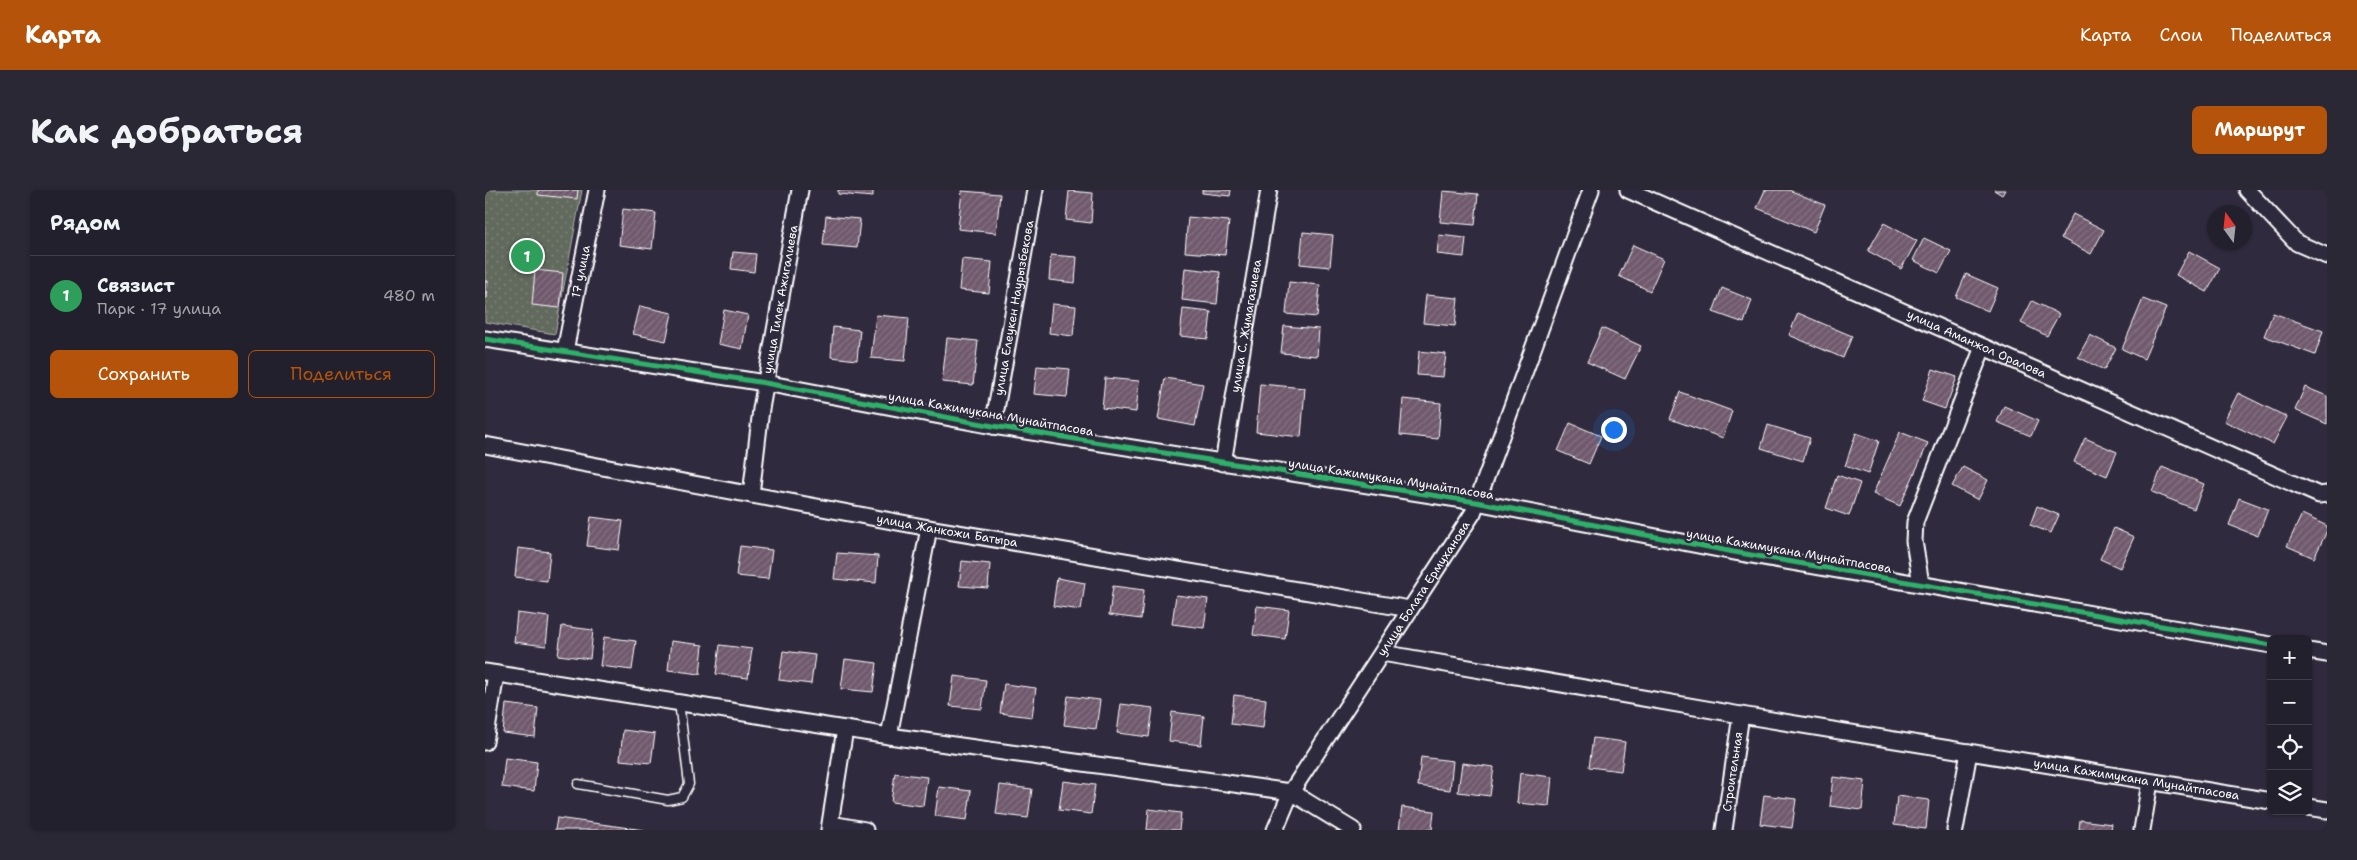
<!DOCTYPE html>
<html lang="ru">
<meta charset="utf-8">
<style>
body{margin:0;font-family:"Shantell Sans",sans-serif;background:#2b2836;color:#f1f3f6}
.controls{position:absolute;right:15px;bottom:15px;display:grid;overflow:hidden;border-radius:8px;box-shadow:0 1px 4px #0004}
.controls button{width:45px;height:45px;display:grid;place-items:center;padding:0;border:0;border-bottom:1px solid #403e4a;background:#23202e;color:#f1f3f6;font:25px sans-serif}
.compass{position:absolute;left:1722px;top:15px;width:45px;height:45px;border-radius:50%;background:#23202e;box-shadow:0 1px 4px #0004;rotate:345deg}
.you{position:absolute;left:1128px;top:239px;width:18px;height:18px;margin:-12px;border:4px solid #fff;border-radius:50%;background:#1a73e8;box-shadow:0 0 0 8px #1a73e833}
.badge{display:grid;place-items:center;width:32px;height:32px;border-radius:50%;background:#b45309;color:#fff;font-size:16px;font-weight:700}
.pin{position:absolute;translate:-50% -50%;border:2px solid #fff;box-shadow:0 1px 5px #0006}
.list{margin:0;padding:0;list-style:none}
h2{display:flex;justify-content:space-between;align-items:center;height:65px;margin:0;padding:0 20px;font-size:21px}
h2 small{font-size:16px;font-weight:400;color:#a3a3aa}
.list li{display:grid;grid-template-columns:32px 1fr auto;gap:15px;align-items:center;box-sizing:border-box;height:80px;padding:0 20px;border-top:1px solid #403e4a}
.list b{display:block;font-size:19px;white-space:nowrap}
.list p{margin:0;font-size:16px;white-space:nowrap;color:#a3a3aa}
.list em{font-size:16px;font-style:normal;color:#a3a3aa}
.actions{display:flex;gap:10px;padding:15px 20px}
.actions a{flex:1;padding:11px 0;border:1px solid #b45309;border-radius:8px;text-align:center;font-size:18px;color:#b45309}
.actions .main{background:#b45309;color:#fff}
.icon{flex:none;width:28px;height:28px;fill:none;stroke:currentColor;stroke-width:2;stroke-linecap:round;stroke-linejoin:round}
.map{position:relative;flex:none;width:1842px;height:640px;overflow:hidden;border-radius:8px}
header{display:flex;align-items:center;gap:30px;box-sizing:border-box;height:70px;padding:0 25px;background:#b45309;color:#fff}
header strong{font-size:24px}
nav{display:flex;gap:28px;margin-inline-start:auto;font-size:18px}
.intro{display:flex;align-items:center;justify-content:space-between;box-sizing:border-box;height:120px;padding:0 30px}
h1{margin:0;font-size:35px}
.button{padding:12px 22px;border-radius:8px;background:#b45309;color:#fff;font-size:18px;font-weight:700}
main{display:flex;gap:30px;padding:0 30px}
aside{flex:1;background:#23202e;border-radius:8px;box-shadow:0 1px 4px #0004}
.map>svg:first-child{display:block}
.garden{fill:url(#garden-dots);stroke:#b0b4ae}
.building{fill:url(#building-hatch);stroke:#fff}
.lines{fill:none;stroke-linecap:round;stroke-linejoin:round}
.lane-casing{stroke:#fff;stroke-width:11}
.street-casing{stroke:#fff;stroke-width:19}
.lane{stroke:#2f2a3d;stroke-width:8}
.street{stroke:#2f2a3d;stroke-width:15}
.cycleway-casing{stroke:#2f2a3d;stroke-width:8}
.cycleway{stroke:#2db169;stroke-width:5}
.labels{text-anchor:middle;stroke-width:5;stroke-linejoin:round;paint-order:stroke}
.street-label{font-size:12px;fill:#fff;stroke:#2f2a3d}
</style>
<header>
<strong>Карта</strong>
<nav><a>Карта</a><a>Слои</a><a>Поделиться</a></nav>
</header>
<div class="intro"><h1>Как добраться</h1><a class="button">Маршрут</a></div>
<main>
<aside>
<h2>Рядом<small></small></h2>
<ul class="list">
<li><span class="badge" style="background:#2e9e5b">1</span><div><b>Связист</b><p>Парк · 17 улица</p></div><em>480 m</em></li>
</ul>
<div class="actions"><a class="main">Сохранить</a><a>Поделиться</a></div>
</aside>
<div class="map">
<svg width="1842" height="640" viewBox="0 0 1842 640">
<defs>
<pattern id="garden-dots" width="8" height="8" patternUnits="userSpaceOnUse" patternTransform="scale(1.25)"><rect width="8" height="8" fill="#626a5d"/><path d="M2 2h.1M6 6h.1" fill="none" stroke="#7a8075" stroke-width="1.8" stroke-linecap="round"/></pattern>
<pattern id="building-hatch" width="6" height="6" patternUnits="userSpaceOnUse" patternTransform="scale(1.25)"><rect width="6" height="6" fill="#70596d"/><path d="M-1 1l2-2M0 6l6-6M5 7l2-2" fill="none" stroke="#857283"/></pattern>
</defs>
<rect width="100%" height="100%" fill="#2f2a3d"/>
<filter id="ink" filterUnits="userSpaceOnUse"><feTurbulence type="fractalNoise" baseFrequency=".02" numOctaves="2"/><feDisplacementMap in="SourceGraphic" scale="10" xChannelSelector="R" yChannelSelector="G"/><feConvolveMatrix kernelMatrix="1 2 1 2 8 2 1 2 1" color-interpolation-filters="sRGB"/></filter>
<g filter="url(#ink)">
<path class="garden" d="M0 0H97L70 144 0 132Z"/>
<path class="building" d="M53 0H93L92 9 53 5Z
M353 0H388V7L353 4Z
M717 0H746L745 6 717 3Z
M1280 0H1304L1340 15 1329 42 1272 18Z
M1509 0H1520L1517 5Z
M477 1 515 4 511 43 473 39Z
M584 1 608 3 606 33 581 30Z
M958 1 993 4 990 35 955 32Z
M138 19 171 23 167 59 134 55Z
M1588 24 1619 40 1606 64 1576 48Z
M341 26 375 29 372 58 338 55Z
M703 27 744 31 740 65 700 62Z
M1399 33 1432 51 1416 79 1383 61Z
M818 42 848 45 845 77 815 74Z
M954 45 981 48 979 67 952 64Z
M1439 48 1466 61 1454 83 1428 70Z
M1148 55 1179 69 1165 101 1134 86Z
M1704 61 1735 78 1722 102 1691 85Z
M248 62 271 64 269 82 246 79Z
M566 65 592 67 590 93 564 90Z
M477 69 507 72 504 103 474 100Z
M700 78 735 82 732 114 697 110Z
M50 80 78 83 75 118 47 115Z
M1481 84 1513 98 1503 121 1471 107Z
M0 91H3L2 108H0Z
M804 92 835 95 832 127 801 124Z
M1237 98 1267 110 1259 133 1228 122Z
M941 105 973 108 970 136 938 133Z
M1658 109 1681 118 1659 169 1637 159Z
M1547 111 1574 124 1562 146 1536 133Z
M567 114 591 116 588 146 564 143Z
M155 116 187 123 181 151 148 144Z
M698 119 726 122 723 149 695 146Z
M239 120 263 125 257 159 233 154Z
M1313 123 1367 146 1358 168 1304 145Z
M1788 123 1838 141 1830 165 1779 146Z
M391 125 424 128 420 171 386 168Z
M799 136 834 139 832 166 796 163Z
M348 137 375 140 372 170 346 167Z
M1117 138 1156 156 1140 189 1102 172Z
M1605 145 1631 158 1619 180 1593 167Z
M462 148 493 151 488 195 457 192Z
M934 161 961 164 958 187 932 185Z
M552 176 585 179 582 207 549 204Z
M1448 179 1472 187 1460 219 1437 211Z
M620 188 654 191 651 222 617 218Z
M680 188 718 194 710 236 673 229Z
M775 194 820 198 816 247 771 242Z
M1820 197 1842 206V234L1810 220Z
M1195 202 1247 221 1238 248 1185 229Z
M1753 203 1802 227 1788 254 1739 231Z
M918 209 956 213 953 249 915 245Z
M1519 216 1553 231 1546 246 1512 232Z
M1085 233 1116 246 1104 274 1073 261Z
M1283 235 1325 248 1318 271 1276 258Z
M1415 242 1443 253 1415 316 1388 304Z
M1371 243 1394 251 1383 284 1360 276Z
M1600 248 1632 262 1622 286 1589 272Z
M1478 277 1503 290 1493 310 1467 296Z
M1677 277 1719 294 1709 319 1667 302Z
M1352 285 1375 293 1364 326 1341 318Z
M1754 308 1783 319 1773 346 1744 335Z
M1552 316 1574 325 1566 343 1545 335Z
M1817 324 1842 336V341L1829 368 1802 356Z
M106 327 138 331 134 360 102 356Z
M1629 338 1649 347 1635 378 1615 369Z
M255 356 287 360 283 389 251 386Z
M33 358 65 362 62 391 30 387Z
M352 363 393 366 391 393 349 389Z
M477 371 505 374 503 398 474 396Z
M572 388 600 393 596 420 568 416Z
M628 396 659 400 656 429 624 425Z
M691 405 723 409 719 438 687 434Z
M772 416 804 420 800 449 768 445Z
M32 423 64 427 61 456 29 452Z
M77 436 108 440 105 469 73 465Z
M119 447 151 451 147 480 115 476Z
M186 451 218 455 215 484 183 480Z
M235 455 267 459 263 488 231 484Z
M298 461 330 465 326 494 294 490Z
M360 469 392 473 388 502 356 499Z
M469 486 501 490 497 519 465 516Z
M519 494 551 498 547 527 515 523Z
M749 505 781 509 778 538 746 534Z
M583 506 615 510 611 539 579 535Z
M21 514 53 518 50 547 18 543Z
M636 514 668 518 664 547 632 543Z
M687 522 719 526 716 555 684 551Z
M138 540 170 544 166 573 135 570Z
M1108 548 1140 552 1136 581 1104 577Z
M936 567 968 571 965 600 933 596Z
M20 568 52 572 49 601 17 597Z
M977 573 1009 577 1005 606 973 602Z
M410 583 442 587 438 616 406 612Z
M1035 583 1067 587 1064 616 1032 613Z
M1348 587 1380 591 1377 620 1345 616Z
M578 591 610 595 606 624 574 620Z
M515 595 547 599 543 628 511 624Z
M454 597 486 601 482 630 450 626Z
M1279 605 1311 609 1307 638 1275 634Z
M1412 606 1444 610 1441 639 1409 635Z
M917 617 949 621 947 640H914Z
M664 619 696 623 694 640H662Z
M72 628 159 640H70Z
M1595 630 1627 634 1626 640H1594Z"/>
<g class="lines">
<g class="lane-casing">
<path id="lane" d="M93 594 183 610 197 607 204 594 194 512"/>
</g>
<g class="street-casing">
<g id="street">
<path id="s1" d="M1143 0 1834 305 1842 304"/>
<path d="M1762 0 1812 53 1842 66"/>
<path d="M0 149 280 193 508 236 991 312 1249 362 1786 455"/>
<path id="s2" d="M80 161 112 0"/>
<path id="s3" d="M508 236 550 0"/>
<path id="s4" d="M0 255 444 338 925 419"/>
<path id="s5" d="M738 273 784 0"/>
<path id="s6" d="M266 305 276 219 315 0"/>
<path d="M1436 394 1429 351 1430 332 1498 157"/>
<path d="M1823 461 1842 464"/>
<path id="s7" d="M897 463 1256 525 1786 611"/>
<path d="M0 482 404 546 806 602 868 640"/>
<path d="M404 546 444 338"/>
<path d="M0 552 11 484"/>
<path d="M1823 617 1842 620"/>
<path d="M346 634 380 640"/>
<path d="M344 640 360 539"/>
<path id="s8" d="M790 640 806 602 988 323 1106 0"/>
<path id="s9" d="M1239 640 1256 525"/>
<path d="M1470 640 1484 562"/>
<path d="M1657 640 1665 592"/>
</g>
</g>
<use href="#lane" class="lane"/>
<use href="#street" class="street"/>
<g class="cycleway-casing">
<path id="cycleway" d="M0 149 280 193 508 236 991 312 1249 362 1786 455"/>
</g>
<use href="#cycleway" class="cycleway"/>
</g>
</g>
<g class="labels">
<g class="street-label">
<text dy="4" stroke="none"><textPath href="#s2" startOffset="81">17 улица</textPath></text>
<text dy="4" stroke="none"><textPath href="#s6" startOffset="198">улица Тилек Ажигалиева</textPath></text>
<text dy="4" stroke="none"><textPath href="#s3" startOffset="120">улица Елеукен Наурызбекова</textPath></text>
<text dy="4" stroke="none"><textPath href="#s5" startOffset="139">улица С. Жумагазиева</textPath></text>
<text dy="4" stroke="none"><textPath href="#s1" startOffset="381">улица Аманжол Оралова</textPath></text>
<text transform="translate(506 224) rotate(10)" y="4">улица Кажимукана Мунайтпасова</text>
<text transform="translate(906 289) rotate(9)" y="4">улица Кажимукана Мунайтпасова</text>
<text dy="4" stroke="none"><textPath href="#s4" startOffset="470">улица Жанкожи Батыра</textPath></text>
<text transform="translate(1304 361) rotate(10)" y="4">улица Кажимукана Мунайтпасова</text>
<text dy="4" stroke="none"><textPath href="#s8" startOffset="284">улица Болата Ермуханова</textPath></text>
<text dy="4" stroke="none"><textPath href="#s9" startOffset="59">Строительная</textPath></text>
<text dy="4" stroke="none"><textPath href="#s7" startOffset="765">улица Кажимукана Мунайтпасова</textPath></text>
</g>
</g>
</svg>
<div class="controls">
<button>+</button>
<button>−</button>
<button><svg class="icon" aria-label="locate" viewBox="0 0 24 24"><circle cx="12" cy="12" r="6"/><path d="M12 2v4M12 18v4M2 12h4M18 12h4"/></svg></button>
<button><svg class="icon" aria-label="layers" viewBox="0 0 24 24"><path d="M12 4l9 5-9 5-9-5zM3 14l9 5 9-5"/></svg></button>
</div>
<svg class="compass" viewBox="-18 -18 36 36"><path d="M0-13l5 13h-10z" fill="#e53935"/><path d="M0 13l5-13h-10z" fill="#a3a3aa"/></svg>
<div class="you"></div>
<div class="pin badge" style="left:42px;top:66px;background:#2e9e5b">1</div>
</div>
</main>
